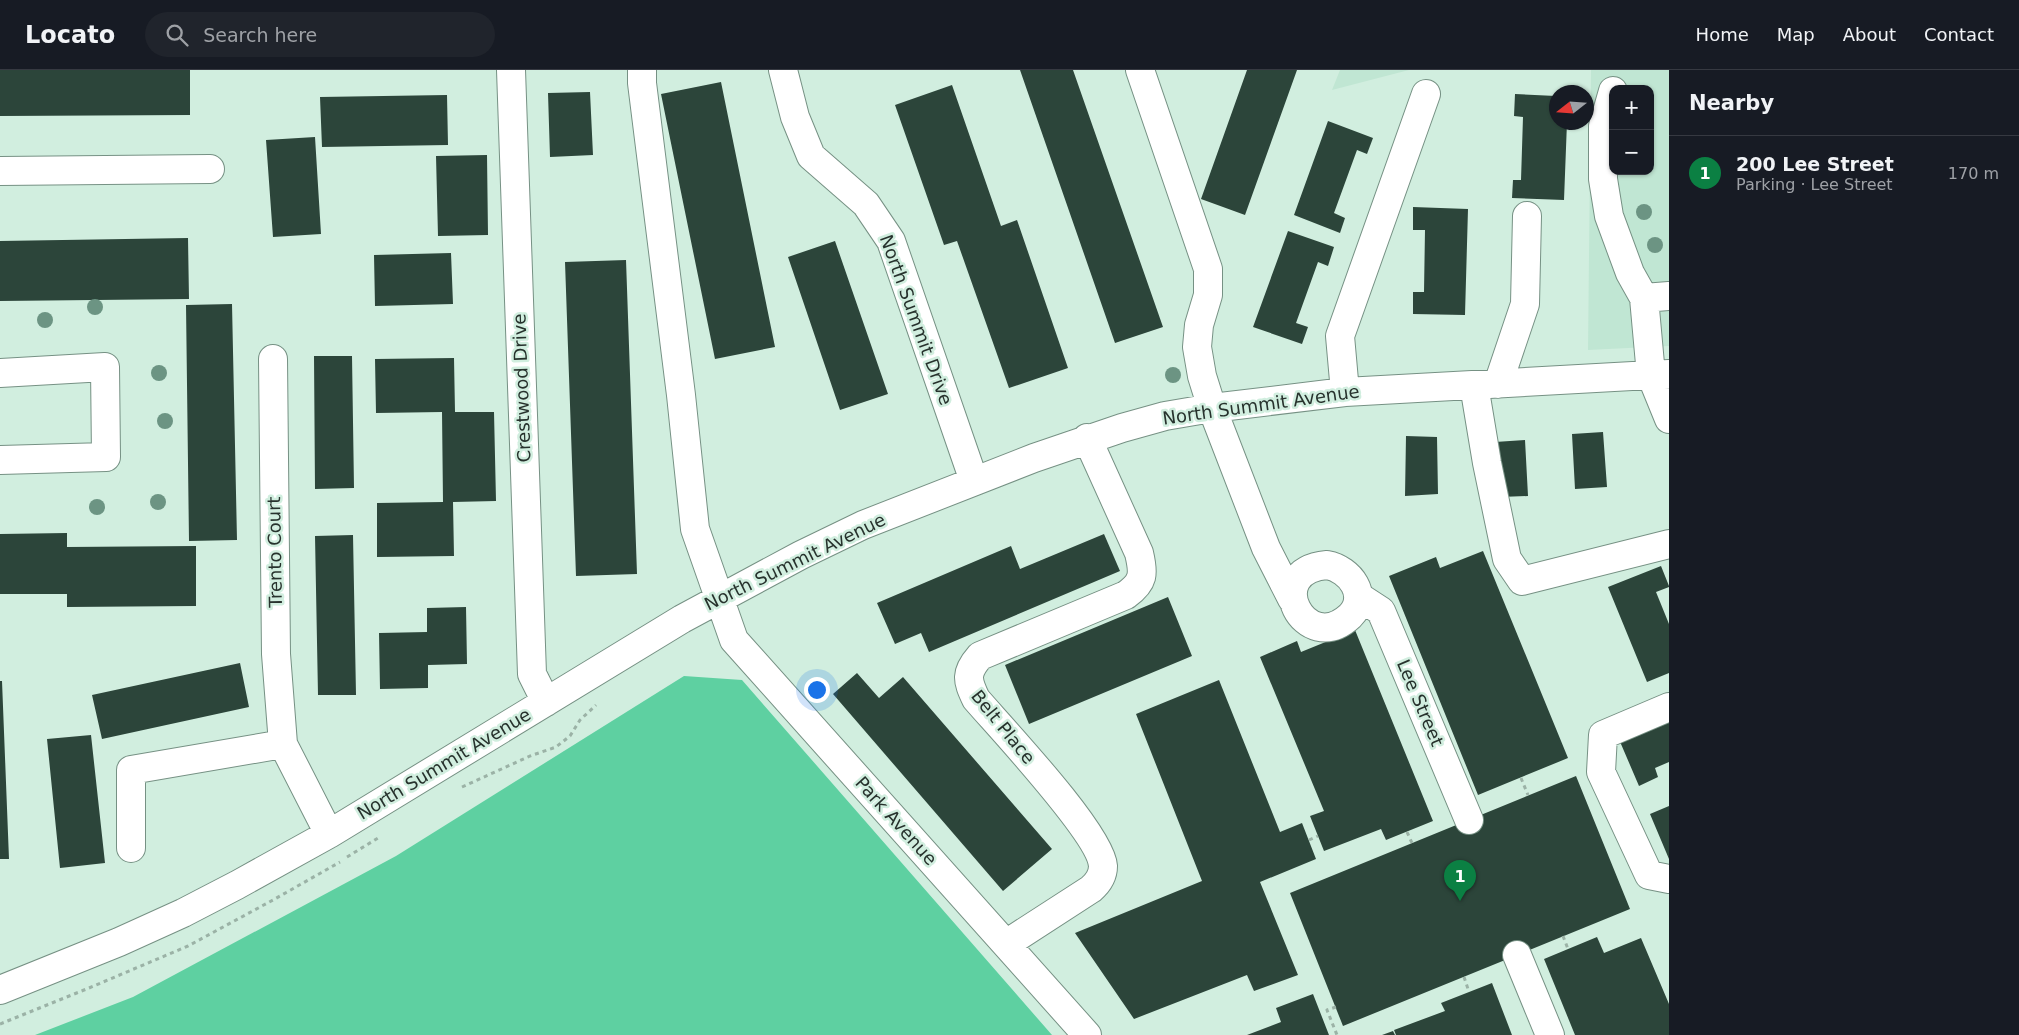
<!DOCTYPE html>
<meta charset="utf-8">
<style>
body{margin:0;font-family:"DejaVu Sans",sans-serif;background:#20242c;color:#f1f3f6}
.controls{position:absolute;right:15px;top:15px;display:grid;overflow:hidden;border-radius:10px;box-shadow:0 1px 4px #0004}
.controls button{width:45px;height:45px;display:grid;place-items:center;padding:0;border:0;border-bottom:1px solid #363941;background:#171b24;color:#f1f3f6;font:25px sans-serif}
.compass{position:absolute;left:1549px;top:15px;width:45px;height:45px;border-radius:50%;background:#171b24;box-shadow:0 1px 4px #0004;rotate:253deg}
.you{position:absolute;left:816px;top:619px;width:18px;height:18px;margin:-12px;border:4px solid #fff;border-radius:50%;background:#1a73e8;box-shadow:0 0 0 8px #1a73e833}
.badge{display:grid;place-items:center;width:32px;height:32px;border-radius:50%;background:#0b8043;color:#fff;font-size:16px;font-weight:700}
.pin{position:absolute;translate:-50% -41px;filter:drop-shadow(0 1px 2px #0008)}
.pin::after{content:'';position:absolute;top:26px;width:18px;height:15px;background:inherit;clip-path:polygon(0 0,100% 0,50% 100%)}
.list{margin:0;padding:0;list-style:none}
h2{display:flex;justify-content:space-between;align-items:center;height:65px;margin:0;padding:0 20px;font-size:21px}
h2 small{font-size:16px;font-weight:400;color:#9ea1a6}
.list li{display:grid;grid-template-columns:32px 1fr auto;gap:15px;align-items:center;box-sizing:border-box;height:75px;padding:0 20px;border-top:1px solid #363941}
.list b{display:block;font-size:19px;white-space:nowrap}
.list p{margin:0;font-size:16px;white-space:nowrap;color:#9ea1a6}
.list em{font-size:16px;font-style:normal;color:#9ea1a6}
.icon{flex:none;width:28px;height:28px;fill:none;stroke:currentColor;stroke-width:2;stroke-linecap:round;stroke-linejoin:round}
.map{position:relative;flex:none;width:1669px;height:965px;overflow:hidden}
header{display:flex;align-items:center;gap:30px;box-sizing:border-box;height:70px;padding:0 25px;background:#171b24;border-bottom:1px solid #363941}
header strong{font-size:24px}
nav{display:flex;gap:28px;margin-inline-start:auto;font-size:18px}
.search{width:350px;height:45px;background:#20242c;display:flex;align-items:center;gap:12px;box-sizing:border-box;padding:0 18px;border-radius:28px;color:#9ea1a6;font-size:19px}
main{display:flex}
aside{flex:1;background:#171b24}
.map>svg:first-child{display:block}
.built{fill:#c0e6d3;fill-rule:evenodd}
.forest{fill:#5ed0a1}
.building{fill:#2c453a}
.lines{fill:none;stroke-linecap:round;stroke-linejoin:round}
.minor-casing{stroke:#769184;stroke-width:30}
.path{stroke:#9bb2a6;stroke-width:3;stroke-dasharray:4 4;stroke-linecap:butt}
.minor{stroke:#fff;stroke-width:28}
.tree{fill:#6c9483}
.labels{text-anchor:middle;stroke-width:5;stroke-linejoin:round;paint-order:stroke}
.street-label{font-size:18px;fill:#27322d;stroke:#d1eedf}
</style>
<header>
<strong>Locato</strong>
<div class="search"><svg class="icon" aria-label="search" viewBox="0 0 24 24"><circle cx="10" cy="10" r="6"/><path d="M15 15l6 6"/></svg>Search here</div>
<nav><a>Home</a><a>Map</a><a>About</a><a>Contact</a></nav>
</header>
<main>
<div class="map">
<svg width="1669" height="965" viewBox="0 0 1669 965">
<rect width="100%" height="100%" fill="#d1eedf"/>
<path class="built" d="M1340 0H1409L1332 20Z
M1591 0H1669V276L1588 280ZM1613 19H1650V101H1613Z"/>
<path class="forest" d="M684 606 742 610 1052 965H35L133 927 396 786Z"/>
<path class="building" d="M0 0H190V45L0 46Z
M1020 0H1073L1163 257 1115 273Z
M1247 0H1297L1245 145 1201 129Z
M721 12 775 277 715 289 661 24Z
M952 15 1001 156 1017 150 1068 298 1009 318 957 171 944 175 895 35Z
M590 22 593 85 550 87 548 23Z
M1515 24 1556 26V52H1567L1564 130 1512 128 1513 110H1521L1523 47 1514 46Z
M447 25 448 75 322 77 320 27Z
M1328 51 1373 68 1367 84 1357 80 1334 143 1345 148 1340 163 1294 145Z
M315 67 321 164 273 167 266 70Z
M487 85 488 165 438 166 436 86Z
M1413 137 1468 139 1465 245 1413 244V222H1424L1425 160H1413Z
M1288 161 1334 177 1328 196 1318 192 1296 253 1308 257 1302 274 1253 257Z
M188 168 189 229 0 231V171Z
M835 171 888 324 840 340 788 187Z
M451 183 453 234 375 236 374 185Z
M626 190 637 504 576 506 565 192Z
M232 234 237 470 189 471 186 235Z
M314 286H352L354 418 315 419Z
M454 288 455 342H494L496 431 453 432 454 486 377 487V433L443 432 442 342 376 343 375 289Z
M1603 362 1607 417 1575 419 1572 364Z
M1406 366 1437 367 1438 424 1405 426Z
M1525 370 1528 426 1500 427 1495 372Z
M67 463V477L196 476V536L67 537V524H0V464Z
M1104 464 1120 501 929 582 921 563 895 574 877 533 1011 476 1020 499Z
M353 465 356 625H318L315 466Z
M1483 481 1568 688 1478 725 1389 506 1436 487 1440 498Z
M1661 496 1669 516V517L1656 522 1669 554V603L1647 612 1608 517Z
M1168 527 1192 586 1029 654 1005 595Z
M466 537 467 594 428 595V618L380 619 379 563 427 562V538Z
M1355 560 1433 751 1386 770 1381 759 1324 781 1310 746 1324 741 1260 587 1297 571 1301 582Z
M240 593 249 637 102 669 92 625Z
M857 603 879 628 903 607 1052 779 1003 821 833 624Z
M1219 610 1280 762 1302 753 1316 789 1260 812 1298 905 1254 921 1247 905 1134 949 1075 863 1202 811 1136 644Z
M0 611H2L9 789H0Z
M1669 646V692L1655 698 1658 707 1639 716 1618 667Z
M91 665 105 793 60 798 47 669Z
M1576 706 1630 839 1343 956 1290 823Z
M1669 736V789L1650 744Z
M1597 867 1604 883 1641 868 1669 934V965H1575L1544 889Z
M1492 913 1512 965H1396L1394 960 1445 941 1441 933Z
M1313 924 1329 965H1247L1281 952 1276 938Z
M1393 961 1395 965H1382Z"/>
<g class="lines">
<g class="minor-casing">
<path id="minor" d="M511 0 532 604 546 632
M642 0V13L681 325 695 459 734 570 1087 965
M783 0 795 47 811 86 866 134 891 171 974 411
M1140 0 1208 199V225L1199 255 1197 277 1202 306 1212 338 1266 478 1292 529
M1613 21 1603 56V109L1609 146 1630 203 1644 228 1651 305 1669 349
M0 101 210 99
M1644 228 1669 226
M273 289 276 584 283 674 329 764
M0 303 105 297 106 387 0 390
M1498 314 1525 234 1527 146
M1474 315 1487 393 1507 489 1522 511 1669 474
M1345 322 1340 266 1426 24
M1327 495C1350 499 1370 526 1350 546 1305 588 1260 501 1327 495Z
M1358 526 1381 541 1469 750
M1669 637 1603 665 1601 702 1649 805 1669 809
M131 778V700L283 674
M1006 874 1091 819C1098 813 1103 806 1103 796 1101 764 1001 658 976 629 967 610 965 603 980 586L1126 525C1144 512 1144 504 1139 483L1087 368
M1517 885 1550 965
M0 920 119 872 183 843 237 815 329 764 682 549 801 485 863 455 1034 388 1122 358 1165 346 1212 338 1345 322 1669 304"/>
</g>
<path class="path" d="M1521 708 1528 725
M462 717 530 686 556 677 570 666 580 650 596 635
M1407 762 1412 773
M1309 770 1318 766
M347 787 378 768
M1563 866 1568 879
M1464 907 1469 922
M1336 937 1327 940 1337 965
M0 954 89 918 188 876 273 830 340 792"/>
<use href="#minor" class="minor"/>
</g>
<g class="tree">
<circle cx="1644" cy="142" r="8"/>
<circle cx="1655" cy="175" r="8"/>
<circle cx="95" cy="237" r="8"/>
<circle cx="45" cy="250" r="8"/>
<circle cx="159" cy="303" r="8"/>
<circle cx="1173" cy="305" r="8"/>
<circle cx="165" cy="351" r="8"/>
<circle cx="158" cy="432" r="8"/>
<circle cx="97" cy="437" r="8"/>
</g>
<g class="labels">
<g class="street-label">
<text transform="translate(916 250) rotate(70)" y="6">North Summit Drive</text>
<text transform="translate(522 318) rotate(-92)" y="6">Crestwood Drive</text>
<text transform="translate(1261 335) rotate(-8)" y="6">North Summit Avenue</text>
<text transform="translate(275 482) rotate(-91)" y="6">Trento Court</text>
<text transform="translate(795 492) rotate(-26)" y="6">North Summit Avenue</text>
<text transform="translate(1420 633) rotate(67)" y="6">Lee Street</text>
<text transform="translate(1003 657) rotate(51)" y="6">Belt Place</text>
<text transform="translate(444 694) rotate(-31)" y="6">North Summit Avenue</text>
<text transform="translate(896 751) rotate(48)" y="6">Park Avenue</text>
</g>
</g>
</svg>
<div class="controls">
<button>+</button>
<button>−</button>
</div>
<svg class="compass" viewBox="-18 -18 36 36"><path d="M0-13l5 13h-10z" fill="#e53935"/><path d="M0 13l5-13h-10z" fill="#9ea1a6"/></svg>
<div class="you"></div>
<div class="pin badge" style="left:1460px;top:831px">1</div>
</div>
<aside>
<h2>Nearby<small></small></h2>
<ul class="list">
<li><span class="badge">1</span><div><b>200 Lee Street</b><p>Parking · Lee Street</p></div><em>170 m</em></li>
</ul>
</aside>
</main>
